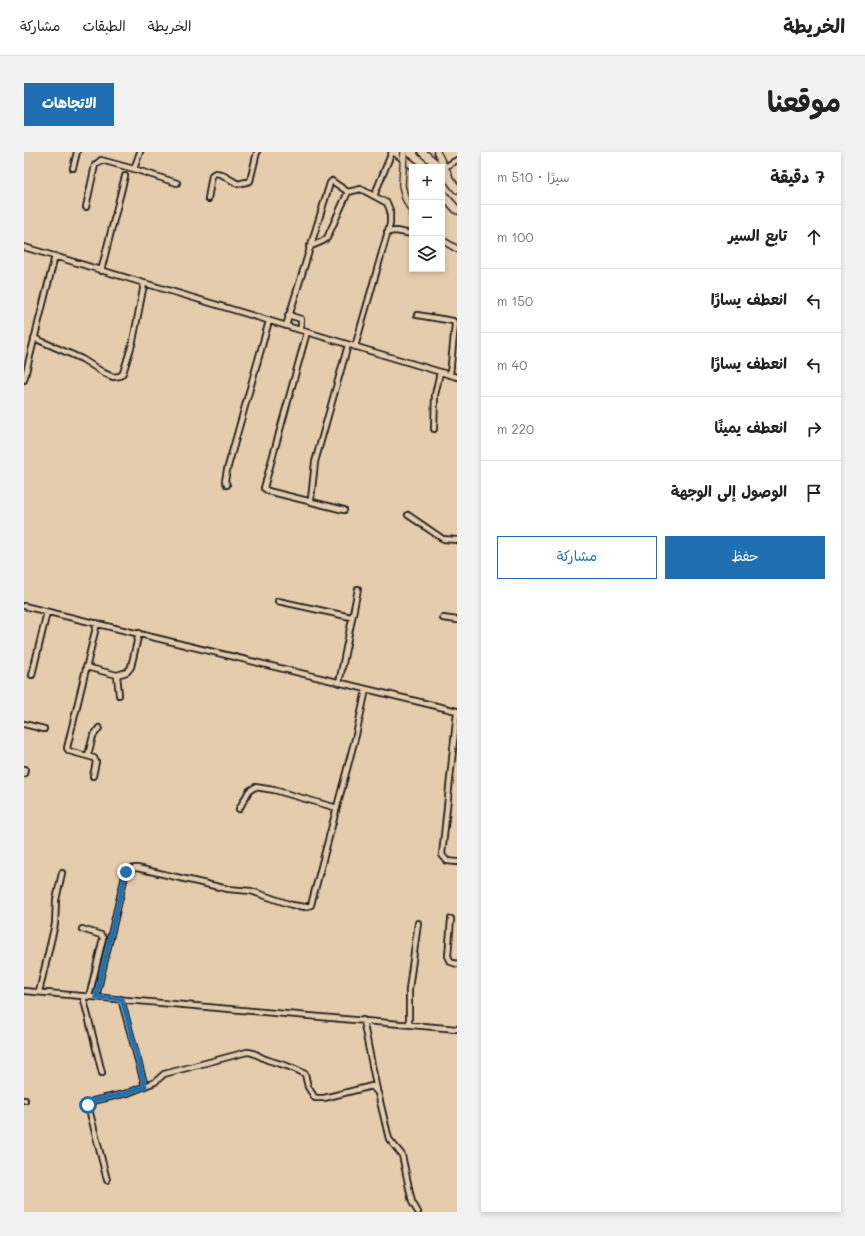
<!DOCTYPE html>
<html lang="ar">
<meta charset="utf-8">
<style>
body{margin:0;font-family:Mali,"Playpen Sans Arabic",sans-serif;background:#f2f2f2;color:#222;direction:rtl}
.controls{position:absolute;right:12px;top:12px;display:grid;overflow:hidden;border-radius:0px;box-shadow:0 2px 6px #0003}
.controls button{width:36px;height:36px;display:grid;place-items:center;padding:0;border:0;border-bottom:1px solid #e0e0e0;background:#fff;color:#222;font:20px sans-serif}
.stop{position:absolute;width:12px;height:12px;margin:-9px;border:3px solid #1f6fb2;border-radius:50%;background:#fff}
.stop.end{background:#1f6fb2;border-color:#fff;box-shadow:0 1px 4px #0008}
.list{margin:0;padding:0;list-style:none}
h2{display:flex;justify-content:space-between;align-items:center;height:52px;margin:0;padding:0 16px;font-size:17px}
h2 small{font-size:13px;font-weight:400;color:#767676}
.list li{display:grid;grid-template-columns:26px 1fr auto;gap:12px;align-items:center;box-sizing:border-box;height:64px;padding:0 16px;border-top:1px solid #e0e0e0}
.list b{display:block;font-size:15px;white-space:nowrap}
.list em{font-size:13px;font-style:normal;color:#767676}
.actions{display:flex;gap:8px;padding:12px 16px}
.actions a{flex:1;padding:9px 0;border:1px solid #1f6fb2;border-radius:0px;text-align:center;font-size:14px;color:#1f6fb2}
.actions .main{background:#1f6fb2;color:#fff}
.icon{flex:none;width:22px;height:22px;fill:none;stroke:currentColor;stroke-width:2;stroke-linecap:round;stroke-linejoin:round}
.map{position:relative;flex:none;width:433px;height:1060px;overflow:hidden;direction:ltr;border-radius:0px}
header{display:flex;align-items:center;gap:24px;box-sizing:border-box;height:56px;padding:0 20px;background:#fff;border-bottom:1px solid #e0e0e0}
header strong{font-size:19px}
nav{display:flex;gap:22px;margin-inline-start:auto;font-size:14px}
.intro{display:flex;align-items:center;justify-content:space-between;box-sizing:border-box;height:96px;padding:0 24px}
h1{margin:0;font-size:28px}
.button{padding:10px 18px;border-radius:0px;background:#1f6fb2;color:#fff;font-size:14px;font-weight:700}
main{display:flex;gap:24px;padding:0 24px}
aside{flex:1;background:#fff;border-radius:0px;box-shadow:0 2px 6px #0003}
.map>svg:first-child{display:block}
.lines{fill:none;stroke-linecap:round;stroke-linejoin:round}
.minor-casing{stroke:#1c1c1c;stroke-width:8}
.major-casing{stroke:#1c1c1c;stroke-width:8}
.highway-casing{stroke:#1c1c1c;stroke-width:10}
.minor{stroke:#e5ccad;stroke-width:4.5}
.major{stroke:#e5ccad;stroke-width:5.5}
.highway{stroke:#e5ccad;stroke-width:7}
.major-bridge-casing{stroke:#1c1c1c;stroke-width:8;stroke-linecap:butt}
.major-bridge{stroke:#e5ccad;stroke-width:5.5}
.route{stroke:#1f6fb2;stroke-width:5}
</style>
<header>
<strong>الخريطة</strong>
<nav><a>الخريطة</a><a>الطبقات</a><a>مشاركة</a></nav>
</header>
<div class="intro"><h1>موقعنا</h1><a class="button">الاتجاهات</a></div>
<main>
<aside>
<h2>7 دقيقة<small>سيرًا · 510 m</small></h2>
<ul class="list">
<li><svg class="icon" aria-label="ahead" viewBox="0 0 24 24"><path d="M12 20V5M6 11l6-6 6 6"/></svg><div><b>تابع السير</b></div><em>100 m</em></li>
<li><svg class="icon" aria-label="left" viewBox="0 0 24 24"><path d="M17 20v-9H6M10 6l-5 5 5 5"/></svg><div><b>انعطف يسارًا</b></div><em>150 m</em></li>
<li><svg class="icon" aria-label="left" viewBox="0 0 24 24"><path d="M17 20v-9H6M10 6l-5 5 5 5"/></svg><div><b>انعطف يسارًا</b></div><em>40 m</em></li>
<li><svg class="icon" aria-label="right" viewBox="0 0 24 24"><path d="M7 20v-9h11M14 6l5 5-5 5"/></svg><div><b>انعطف يمينًا</b></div><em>220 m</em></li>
<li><svg class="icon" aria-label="arrive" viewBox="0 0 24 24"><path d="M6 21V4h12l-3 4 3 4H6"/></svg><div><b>الوصول إلى الوجهة</b></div></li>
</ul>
<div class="actions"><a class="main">حفظ</a><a>مشاركة</a></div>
</aside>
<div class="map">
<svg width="433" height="1060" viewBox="0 0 433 1060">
<rect width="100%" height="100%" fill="#e5ccad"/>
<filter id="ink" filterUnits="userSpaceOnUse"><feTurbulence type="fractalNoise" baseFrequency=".025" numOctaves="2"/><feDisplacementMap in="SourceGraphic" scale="8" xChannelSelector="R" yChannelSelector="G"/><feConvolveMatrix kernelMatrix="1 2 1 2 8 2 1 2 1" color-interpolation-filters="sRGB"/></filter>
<g filter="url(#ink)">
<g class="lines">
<g class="minor-casing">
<path id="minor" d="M421 15 433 8
M49 16 53 0
M110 17 116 0
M350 44 368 0
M184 47 188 23 191 21 197 22 214 32 226 29 233 0
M62 55 71 13 77 8 110 17 153 31
M363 80 372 79 388 82
M0 95 433 225
M285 95 299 89 303 86 324 40
M77 119 101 24
M264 163 277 167V178
M393 163 429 169 431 172 426 223
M262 174 306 31 308 29 324 40 337 37 363 51 366 58V72L331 195
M283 180 240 336 244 339 288 350
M10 186 58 207 80 221 89 225 96 224 99 221 109 189 120 132
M0 228 31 104
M410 277 411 243 416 220
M203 333 201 329 203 318 245 169
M320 358 288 350 287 347 291 310 324 193
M384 363 419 387 433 388
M254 449 327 465
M0 454 433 559
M419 466 433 468
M62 515 93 523 103 520 107 515 115 481
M8 523 23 460
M93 523 95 543
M315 531 334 437
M433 560 418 703 423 709 433 710
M0 572 20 577
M64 603 69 584 75 576
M0 622 1 617
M69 624 72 610 70 606 45 599 43 596 73 471
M215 657 225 639 231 635 250 638 313 656
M427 767 424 804 427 810 433 812
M58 777 77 783 79 786 65 845
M0 839 433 877
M15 840 31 772 32 748 38 721
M59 844 78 921
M72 845 101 724 105 717 113 716 204 737 227 739 268 753 281 755 287 753 332 583 342 538
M339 868 353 938
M385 872V837L394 771
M121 934 131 930 140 922 223 900C232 900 236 906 244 908 256 912 270 915 281 922L284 935 291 946H300L348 934 354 941 365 987 378 1003 388 1050 394 1060
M0 948H1
M83 1028 64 953 69 949 104 941 121 934 97 847"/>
</g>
<g class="major-casing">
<path id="major" d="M413 0 425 23
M378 33 381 46 388 60
M418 88 433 97"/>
</g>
<g class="highway-casing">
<path id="highway" d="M371 0 391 15
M398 0 416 15
M418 18 433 37
M418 41 433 58"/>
</g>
<use href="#minor" class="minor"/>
<use href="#major" class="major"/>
<use href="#highway" class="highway"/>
<g class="major-bridge-casing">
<path id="major-bridge" d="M378 33 380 0"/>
</g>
<use href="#major-bridge" class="major-bridge"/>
</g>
</g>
<g class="lines" filter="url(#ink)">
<path class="route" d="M64 953 69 949 104 941 121 934 98 847 72 845 102 720"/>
</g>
</svg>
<div class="controls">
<button>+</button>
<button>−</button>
<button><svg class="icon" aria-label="layers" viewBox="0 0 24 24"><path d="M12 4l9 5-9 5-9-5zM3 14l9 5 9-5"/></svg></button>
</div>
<div class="stop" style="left:64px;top:953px"></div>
<div class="stop end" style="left:102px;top:720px"></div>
</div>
</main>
